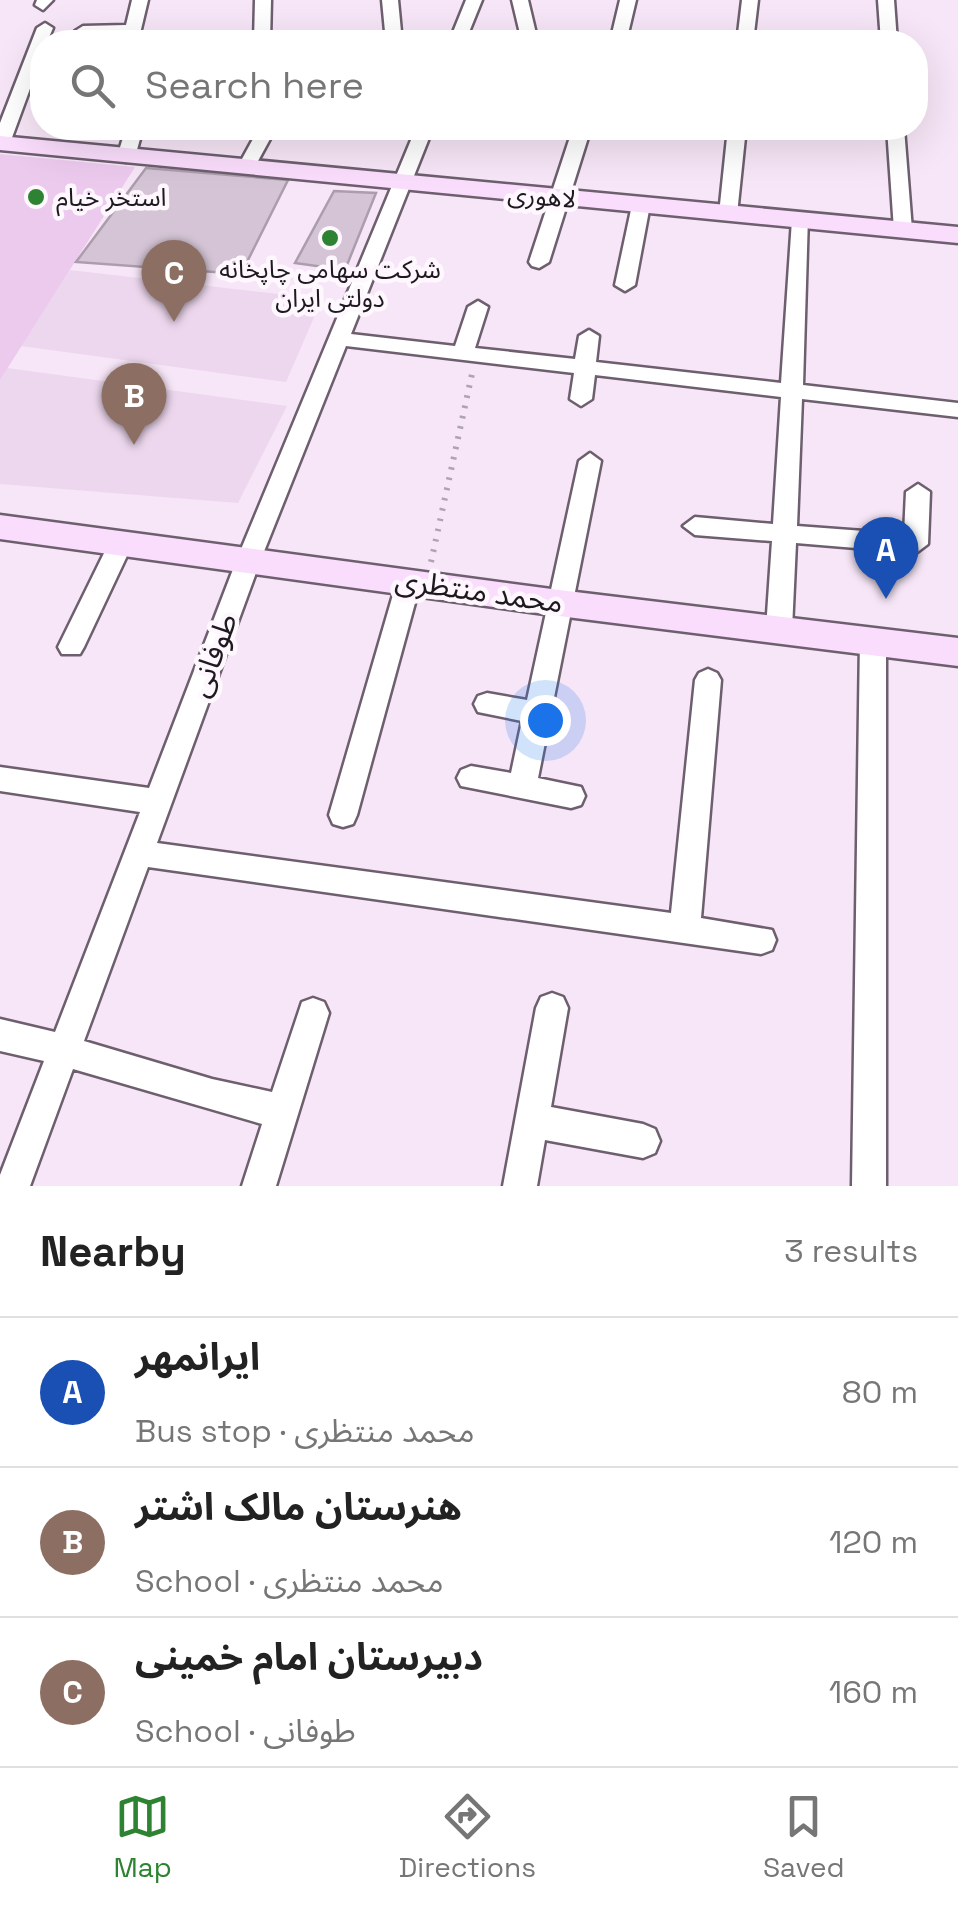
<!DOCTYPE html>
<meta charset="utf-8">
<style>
body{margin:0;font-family:"Space Grotesk","Noto Sans Arabic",sans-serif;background:#f6f6f6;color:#222}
.you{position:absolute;left:545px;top:720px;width:35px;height:35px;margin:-25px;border:8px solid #fff;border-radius:50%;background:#1a73e8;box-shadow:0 0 0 15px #1a73e833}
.badge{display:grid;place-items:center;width:65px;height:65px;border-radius:50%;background:#2d8332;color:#fff;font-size:32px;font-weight:700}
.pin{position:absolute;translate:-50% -82px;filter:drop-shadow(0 2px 5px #0008)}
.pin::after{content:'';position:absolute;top:52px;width:35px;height:30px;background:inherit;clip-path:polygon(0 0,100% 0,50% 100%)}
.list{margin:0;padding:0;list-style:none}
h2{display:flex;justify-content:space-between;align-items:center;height:130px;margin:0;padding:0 40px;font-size:42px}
h2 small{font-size:32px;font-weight:400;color:#767676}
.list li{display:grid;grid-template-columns:65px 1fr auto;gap:30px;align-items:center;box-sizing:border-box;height:150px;padding:0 40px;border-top:2px solid #e0e0e0}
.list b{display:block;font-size:38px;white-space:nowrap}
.list p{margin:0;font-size:32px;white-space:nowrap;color:#767676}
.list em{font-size:32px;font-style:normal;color:#767676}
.icon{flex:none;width:55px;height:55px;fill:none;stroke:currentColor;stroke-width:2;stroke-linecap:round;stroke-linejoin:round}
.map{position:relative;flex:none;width:958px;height:1186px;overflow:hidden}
.search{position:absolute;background:#fff;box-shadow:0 10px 40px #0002;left:30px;right:30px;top:30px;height:110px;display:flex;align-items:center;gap:25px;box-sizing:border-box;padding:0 35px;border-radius:40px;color:#767676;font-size:38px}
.sheet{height:580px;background:#fff}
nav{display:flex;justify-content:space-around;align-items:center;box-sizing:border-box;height:140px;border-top:2px solid #e0e0e0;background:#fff;font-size:28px;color:#767676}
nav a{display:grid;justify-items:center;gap:5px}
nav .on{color:#2d8332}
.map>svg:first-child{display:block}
.built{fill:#edd7ee}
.green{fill:#eccaee}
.building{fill:#d4c4d5;stroke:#ac9dad;stroke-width:2.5}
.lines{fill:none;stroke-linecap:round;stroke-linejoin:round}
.street-casing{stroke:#6d5f6e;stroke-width:5}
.secondary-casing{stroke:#6d5f6e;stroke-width:5}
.path{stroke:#b0a3b1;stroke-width:6;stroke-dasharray:2.5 8;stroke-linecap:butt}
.street{fill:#fff;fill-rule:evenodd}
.secondary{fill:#faddfc;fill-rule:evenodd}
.poi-dot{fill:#2d8332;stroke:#fef7fe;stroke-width:4}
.labels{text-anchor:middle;stroke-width:9;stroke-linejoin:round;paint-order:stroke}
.far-street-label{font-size:25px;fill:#1e191f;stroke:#fef7fe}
.far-poi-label{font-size:25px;fill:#1e191f;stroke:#fef7fe;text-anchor:start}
.street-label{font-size:30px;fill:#1e191f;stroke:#fef7fe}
</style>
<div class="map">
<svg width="958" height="1186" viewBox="0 0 958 1186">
<rect width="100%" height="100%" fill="#f7e6f7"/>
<path class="built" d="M70 270 322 299 286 382 21 346Z
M7 368 287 406 238 503 0 484V380Z"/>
<path class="green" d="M0 154 135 167 0 380Z"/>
<path class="building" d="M146 168 288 180 241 274 76 262Z
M334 191 376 193 345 270 295 263Z"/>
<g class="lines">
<g class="street-casing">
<path id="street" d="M37 0H53L43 10 35 5Z
M132 0H148L138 42H122L124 35 83 36 75 31 83 26 126 25Z
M255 0H271L270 42H254Z
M382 0H398L402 42H386Z
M466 0H482L465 42H449Z
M512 0H528L538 42H522Z
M620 0H636L626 42H610Z
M742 0H758L753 42H737Z
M878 0H894L897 42H881Z
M45 23 53 28 47 42H42V56L10 143 0 148V123L37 28Z
M126 128H143L135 157 126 162 117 157Z
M259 128H276L252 172H240L237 168Z
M416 128H433L351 334 455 346 468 307 478 301 488 307 475 348 575 359 579 336 589 330 599 336 596 362 781 383 792 220 794 216H808L803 385 958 403V417L802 399 797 526 904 534 906 492 918 484 930 492 928 544 916 553 796 543 792 629 788 636H770L766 629 772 541 695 535 683 526 695 517 773 524 781 397 595 375 592 399 581 406 570 399 574 373 346 346 261 559 157 843 671 913 695 680 699 673 708 669 717 673 721 680 701 918 772 930 776 940 772 950 761 954 148 867 84 1041 212 1079 272 1092 302 1002 313 998 324 1002 329 1013 276 1186H242L262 1124 73 1069 30 1186H0V1175L44 1061 0 1051V1019L55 1032 140 812 0 791V767L149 788 237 559Z
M573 128H591L549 262 539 268 532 266 529 262Z
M728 128H746L737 214 728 220 719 214Z
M887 128H904L912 230 903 236 894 230Z
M641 199 650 205 635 285 625 291 615 285 632 205Z
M590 453 601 461 538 778 581 787 585 796 581 805 571 808 461 786 457 778 461 770 471 766 511 773 522 721 478 712 474 704 478 696 487 693 527 700 579 461Z
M121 534 133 543 84 647 80 654H62L58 647 109 543Z
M409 572 418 574 421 581 357 815 353 824 343 827 333 824 329 815 397 581 400 574Z
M873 630 882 633 886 640V1186H852L860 640 864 633Z
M552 993 563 997 568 1008 551 1107 643 1124 655 1129 660 1141 655 1153 643 1158 545 1140 537 1186H503L536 1008 541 997Z"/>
</g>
<g class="secondary-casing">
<path id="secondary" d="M0 136 958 227V243L0 150Z
M0 515 559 590 958 638V666L559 616 0 539Z"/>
</g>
<path class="path" d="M431 562 472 374"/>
<use href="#street" class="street"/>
<use href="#secondary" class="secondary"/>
</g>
<g class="poi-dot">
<circle cx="36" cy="197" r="10"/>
<circle cx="330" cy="238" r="10"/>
</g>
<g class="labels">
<g class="far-street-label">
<text transform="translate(542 196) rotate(5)" y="9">لاهوری</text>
</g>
<g class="far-poi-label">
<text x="56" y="206">استخر خیام</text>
<text x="330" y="278" text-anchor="middle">شرکت سهامی چاپخانه<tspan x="330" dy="29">دولتی ایران</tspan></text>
</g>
<g class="street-label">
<text transform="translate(479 591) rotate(8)" y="10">محمد منتظری</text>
<text transform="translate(213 655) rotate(-69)" y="10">طوفانی</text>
</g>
</g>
</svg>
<div class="you"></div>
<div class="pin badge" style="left:886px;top:599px;background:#1a4fb4">A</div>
<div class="pin badge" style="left:134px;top:445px;background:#8d6e63">B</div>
<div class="pin badge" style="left:174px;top:322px;background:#8d6e63">C</div>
<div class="search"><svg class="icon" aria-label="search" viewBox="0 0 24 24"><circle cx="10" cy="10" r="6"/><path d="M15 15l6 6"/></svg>Search here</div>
</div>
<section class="sheet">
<h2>Nearby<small>3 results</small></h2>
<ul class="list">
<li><span class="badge" style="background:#1a4fb4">A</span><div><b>ایرانمهر</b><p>Bus stop · محمد منتظری</p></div><em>80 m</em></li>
<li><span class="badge" style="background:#8d6e63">B</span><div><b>هنرستان مالک اشتر</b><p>School · محمد منتظری</p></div><em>120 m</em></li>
<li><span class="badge" style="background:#8d6e63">C</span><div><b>دبیرستان امام خمینی</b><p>School · طوفانی</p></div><em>160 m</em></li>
</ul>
</section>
<nav>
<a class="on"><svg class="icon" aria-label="map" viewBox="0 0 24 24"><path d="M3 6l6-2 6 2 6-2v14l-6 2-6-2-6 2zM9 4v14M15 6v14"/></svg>Map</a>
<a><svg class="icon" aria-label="directions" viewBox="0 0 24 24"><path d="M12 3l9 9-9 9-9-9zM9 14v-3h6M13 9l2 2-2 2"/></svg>Directions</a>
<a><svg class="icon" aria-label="saved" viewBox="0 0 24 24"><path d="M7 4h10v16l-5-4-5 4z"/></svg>Saved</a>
</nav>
